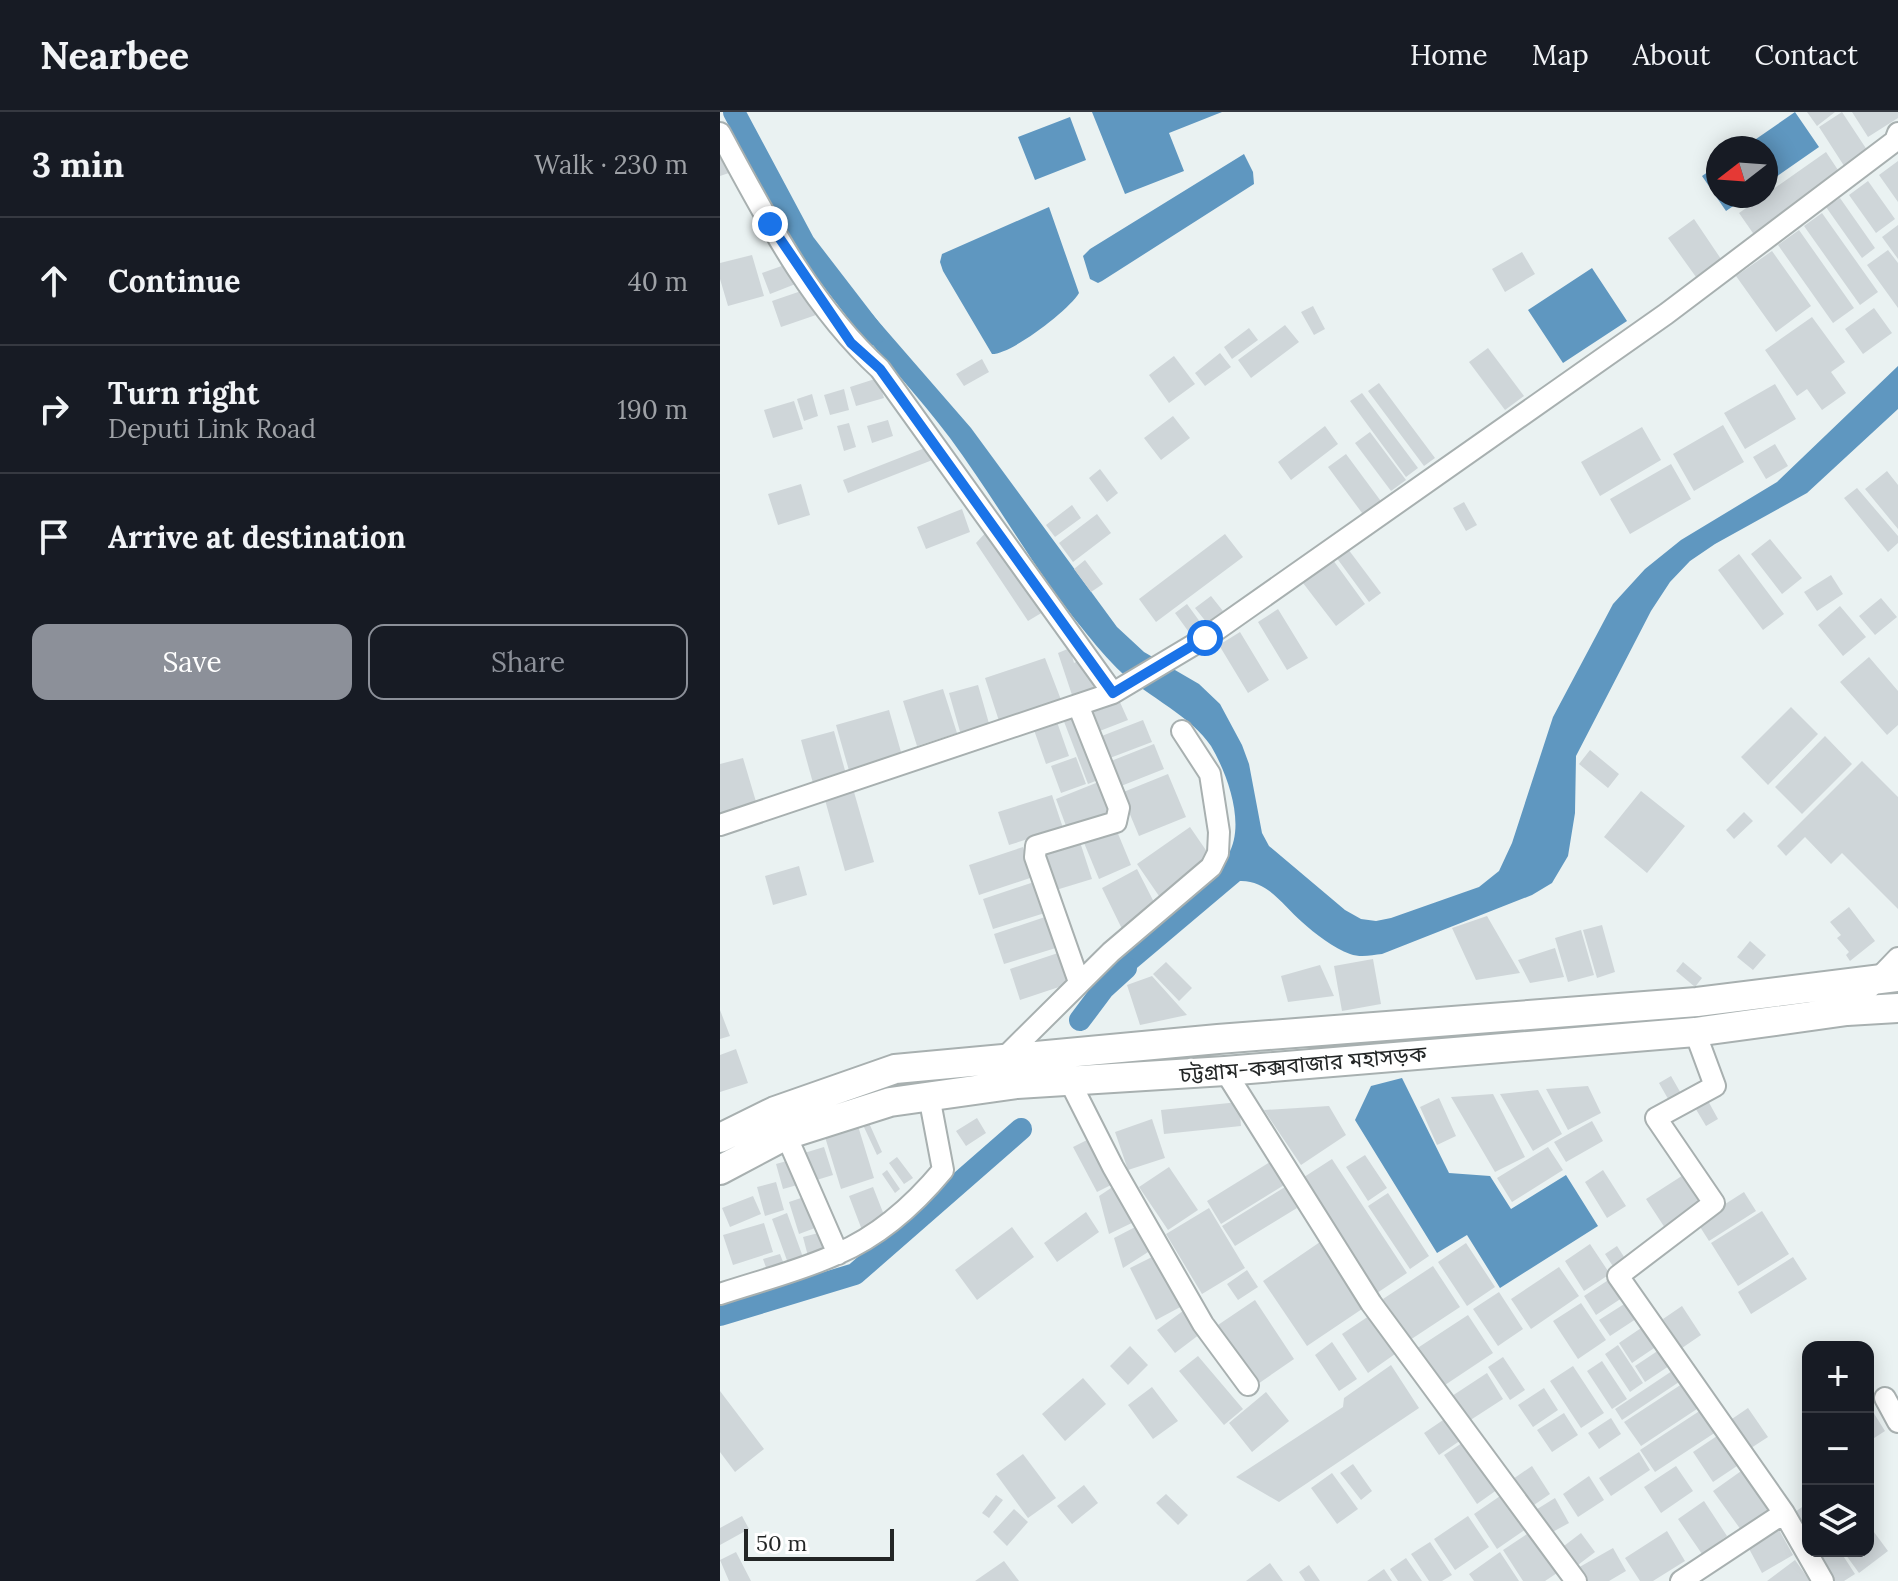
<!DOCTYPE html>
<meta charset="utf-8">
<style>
body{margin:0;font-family:Lora,"Noto Sans Bengali",serif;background:#242831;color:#f1f3f6}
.controls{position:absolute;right:24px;bottom:24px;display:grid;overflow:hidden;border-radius:16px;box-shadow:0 4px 20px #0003}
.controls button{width:72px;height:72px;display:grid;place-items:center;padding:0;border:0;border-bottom:2px solid #363941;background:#171b24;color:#f1f3f6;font:40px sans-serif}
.compass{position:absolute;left:986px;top:24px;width:72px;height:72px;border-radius:50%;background:#171b24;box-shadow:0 4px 20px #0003;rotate:253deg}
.scale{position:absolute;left:24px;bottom:20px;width:150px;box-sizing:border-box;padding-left:8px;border:4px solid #232626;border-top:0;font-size:22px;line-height:28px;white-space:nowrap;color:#232626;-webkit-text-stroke:6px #fff;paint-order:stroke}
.stop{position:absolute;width:24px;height:24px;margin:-18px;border:6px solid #1a73e8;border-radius:50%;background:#fff}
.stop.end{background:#1a73e8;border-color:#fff;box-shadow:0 2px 8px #0008}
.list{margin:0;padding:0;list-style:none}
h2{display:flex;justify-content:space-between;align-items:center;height:104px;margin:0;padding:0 32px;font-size:34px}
h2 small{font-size:26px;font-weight:400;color:#9ea1a6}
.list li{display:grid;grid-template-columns:52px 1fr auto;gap:24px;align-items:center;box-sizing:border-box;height:128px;padding:0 32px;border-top:2px solid #363941}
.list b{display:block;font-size:30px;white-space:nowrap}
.list p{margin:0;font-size:26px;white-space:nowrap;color:#9ea1a6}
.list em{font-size:26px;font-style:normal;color:#9ea1a6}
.actions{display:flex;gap:16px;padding:24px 32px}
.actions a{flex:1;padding:18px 0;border:2px solid #8c9099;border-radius:16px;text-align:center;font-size:28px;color:#8c9099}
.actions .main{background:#8c9099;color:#fff}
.icon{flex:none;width:44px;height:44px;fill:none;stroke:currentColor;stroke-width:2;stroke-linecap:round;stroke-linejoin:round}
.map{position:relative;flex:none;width:1178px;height:1469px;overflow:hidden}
header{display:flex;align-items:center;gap:48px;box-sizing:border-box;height:112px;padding:0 40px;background:#171b24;border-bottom:2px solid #363941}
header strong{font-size:38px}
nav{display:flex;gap:44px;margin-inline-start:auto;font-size:28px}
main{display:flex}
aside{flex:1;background:#171b24}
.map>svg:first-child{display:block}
.water{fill:#5f97c0}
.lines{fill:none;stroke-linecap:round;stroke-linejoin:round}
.canal{stroke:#5f97c0;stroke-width:22}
.building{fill:#cfd6d9}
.minor-casing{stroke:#a8b0b0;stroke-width:24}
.highway-casing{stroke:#a8b0b0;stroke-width:32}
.minor{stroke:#fff;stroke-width:20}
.highway{stroke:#fff;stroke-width:28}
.route{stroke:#1a73e8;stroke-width:10}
.labels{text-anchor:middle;stroke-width:6;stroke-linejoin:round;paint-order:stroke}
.street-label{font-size:22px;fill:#232626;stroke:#fff}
</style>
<header>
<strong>Nearbee</strong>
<nav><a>Home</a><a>Map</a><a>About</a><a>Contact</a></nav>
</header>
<main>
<aside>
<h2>3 min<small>Walk · 230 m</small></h2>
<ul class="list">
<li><svg class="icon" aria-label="ahead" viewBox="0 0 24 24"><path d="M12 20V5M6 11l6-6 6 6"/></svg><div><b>Continue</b></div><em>40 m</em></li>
<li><svg class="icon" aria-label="right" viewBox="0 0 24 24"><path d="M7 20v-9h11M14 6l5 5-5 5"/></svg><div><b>Turn right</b><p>Deputi Link Road</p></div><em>190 m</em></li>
<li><svg class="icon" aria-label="arrive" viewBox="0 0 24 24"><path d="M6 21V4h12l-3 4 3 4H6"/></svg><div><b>Arrive at destination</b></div></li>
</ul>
<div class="actions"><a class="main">Save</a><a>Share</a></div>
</aside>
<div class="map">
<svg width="1178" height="1469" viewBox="0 0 1178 1469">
<rect width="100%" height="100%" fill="#eaf2f2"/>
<path class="water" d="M372 0H502L449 21 464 59 405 82Z
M1075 0 1099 35 1046 72V36H1023Z
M350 5 366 48 315 68 298 25Z
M524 42 533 60 534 72 382 169 378 171 370 167 363 144 370 137Z
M998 53V84H1028L1006 99 982 64Z
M329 95 359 181C349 198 292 242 272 242L223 159 220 150 222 142Z
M872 156 907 209 843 251 808 198Z
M145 194 251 316 397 515 424 540 479 572 500 592 522 633 529 652 542 721 549 734 625 798 641 807 656 809 671 806 759 775 779 759 792 731 833 605 893 492 925 457 961 428 1057 370 1178 254V297L1087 381 995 432 970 449 950 470 931 499 856 644 855 701 848 744 832 771 812 783 662 842C652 843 641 846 630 842 614 836 595 822 582 810 563 794 548 768 520 769L392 877 384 876 381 867 383 860 508 743C526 713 508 663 491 634 472 605 428 584 402 561 388 548 374 531 362 516 313 456 276 388 230 326 200 286 165 249 133 209L136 199Z
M682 966 729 1061 770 1064 791 1097 846 1063 878 1114 780 1176 747 1123 717 1141 635 1008 651 974Z"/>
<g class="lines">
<path class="canal" d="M14 0 84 131 154 222
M360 908 384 876 406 856
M0 1203 135 1162 301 1017"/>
</g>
<path class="building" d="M1087 0H1115L1097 14Z
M1122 0 1151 44 1128 60 1099 15Z
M1132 0H1178V6L1148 25Z
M1106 40 1122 64 1035 124 1019 101Z
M8 45 12 60 0 64V47Z
M1178 49V90L1159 63Z
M1148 69 1175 107 1156 121 1129 83Z
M1120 86 1155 136 1142 146 1106 95Z
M1102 101 1158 180 1140 193 1084 114Z
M974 107 1001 147 976 165 948 126Z
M1178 113V147L1162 125Z
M1079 118 1134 196 1113 211 1058 133Z
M1168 138 1178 151V196L1147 153Z
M1052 139 1091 194 1056 220 1016 164Z
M802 140 815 162 785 180 772 157Z
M32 143 44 184 8 194 0 167V151Z
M70 151 78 171 50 182 42 161Z
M87 177 96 203 61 215 52 189Z
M593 194 605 217 594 223 581 200Z
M1154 196 1172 221 1143 242 1125 217Z
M1092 205 1125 250 1111 260 1126 281 1102 298 1087 277 1077 284 1045 238Z
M565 213 579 230 531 266 518 248Z
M529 216 538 228 512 247 504 235Z
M768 236 804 284 785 298 749 250Z
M500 241 511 255 485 274 475 261Z
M454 244 475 272 449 291 429 263Z
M262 247 269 260 244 274 236 262Z
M158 266 164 286 136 294 130 275Z
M659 271 715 346 704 354 648 279Z
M1055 272 1076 307 1025 337 1004 301Z
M124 277 129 298 110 303 104 283Z
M642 281 698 356 686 365 630 289Z
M92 282 98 304 84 309 77 287Z
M74 289 83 317 53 326 44 298Z
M453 304 470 326 441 348 424 326Z
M168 308 173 324 152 331 147 314Z
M129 311 136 335 124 339 117 314Z
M1003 313 1024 350 974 379 953 342Z
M605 314 618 332 571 368 558 350Z
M922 315 941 348 880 384 861 350Z
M650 320 686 368 671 379 635 331Z
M1055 332 1068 354 1046 367 1033 345Z
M210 334 215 347 128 381 123 368Z
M626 342 663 392 645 405 608 355Z
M951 352 971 387 910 422 890 387Z
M380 357 398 381 387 390 369 366Z
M1167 359 1178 373V417L1145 377Z
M81 372 90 403 58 413 48 382Z
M1137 376 1178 424V431L1168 440 1124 386Z
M744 390 757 413 746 419 733 396Z
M352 393 361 406 335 425 326 413Z
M242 397 250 420 206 437 197 415Z
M377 402 391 421 353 450 339 431Z
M269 417 323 500 308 509 256 431Z
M505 422 523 445 436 510 419 487Z
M1050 427 1082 466 1062 482 1031 442Z
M628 437 661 481 649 490 616 445Z
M1019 442 1064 502 1043 518 998 458Z
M365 448 383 472 371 480 354 457Z
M613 448 645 492 616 514 583 471Z
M1111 463 1123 482 1097 499 1084 480Z
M491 484 503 499 487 511 475 496Z
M1161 486 1177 505 1155 523 1139 504Z
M467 492 483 514 471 523 455 501Z
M1120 494 1146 525 1123 544 1098 513Z
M558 497 588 546 567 558 538 510Z
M520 520 549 568 528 581 499 533Z
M350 536 354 551 358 549 361 556 368 554 377 581 354 589 338 541Z
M1149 545 1178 579V613L1167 623 1120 570Z
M325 546 343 593 280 612 265 566Z
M258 573 270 615 241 623 229 581Z
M223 577 237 621 197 634 183 589Z
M399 588 408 608 372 622 364 601Z
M1071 595 1098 622 1048 673 1021 645Z
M169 598 183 647 130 662 116 613Z
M358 601 383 666 368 672 343 607Z
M423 608 432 630 382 649 374 627Z
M337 610 349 644 326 652 314 618Z
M114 619 126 662 93 671 81 628Z
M1105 624 1132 652 1082 702 1055 675Z
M434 632 444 657 396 676 386 651Z
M870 638 899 662 888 676 859 652Z
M356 645 366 672 341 681 331 654Z
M23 646 37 693 0 703V652Z
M1142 649 1178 685V797L1122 741 1111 752 1085 725 1066 744 1057 734Z
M448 662 466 705 419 724 401 681Z
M381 669 395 704 349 722 336 687Z
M921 679 965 714 927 761 884 725Z
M134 680 154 750 125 759 105 688Z
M332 683 343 716 289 733 278 700Z
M1024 700 1033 709 1014 727 1006 718Z
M394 712 411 753 379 767 362 726Z
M470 715 492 747 439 784 417 752Z
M360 730 372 767 336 778 324 741Z
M303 735 313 765 259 783 249 753Z
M79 754 87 783 53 793 45 764Z
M417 757 438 798 404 821 382 776Z
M317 769 328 800 273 817 263 787Z
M1129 795 1155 829 1130 849 1126 843 1129 840 1117 826 1121 823 1110 810Z
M328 804 339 835 284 852 274 822Z
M767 804 800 861 756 868 732 816Z
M882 813 895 860 877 866 863 818Z
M861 818 874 863 848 870 835 826Z
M1030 829 1046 843 1033 858 1017 845Z
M835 836 844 865 810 871 798 848Z
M344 839 354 870 300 888 290 857Z
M653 847 661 892 622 899 614 854Z
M446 850 472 876 459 889 433 862Z
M963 850 982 866 975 875 956 859Z
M600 853 614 884 568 890 561 864Z
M432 864 467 903 420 913 407 873Z
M0 898 10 924 0 927Z
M16 937 28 971 0 980V943Z
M951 964 963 985 951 992 939 971Z
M868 974 881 1001 848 1018 826 977Z
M818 978 842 1022 813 1039 780 982Z
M773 982 805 1045 775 1060 731 985Z
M719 986 736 1024 717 1033 700 995Z
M987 987 998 1007 986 1014 974 994Z
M519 990 521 1014 444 1022 441 998Z
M609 994 626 1023 581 1053 544 998Z
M257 1006 266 1021 246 1034 236 1019Z
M432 1007 445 1046 408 1058 395 1020Z
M872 1009 883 1029 846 1050 834 1030Z
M149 1011 162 1040 157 1043 143 1013Z
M138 1014 154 1066 121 1077 105 1025Z
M371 1026 395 1071 377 1080 353 1035Z
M104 1035 113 1063 90 1070 81 1042Z
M828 1035 843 1058 792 1090 777 1066Z
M645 1043 667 1076 648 1089 626 1055Z
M177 1045 193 1066 184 1072 169 1051Z
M74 1047 81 1072 63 1077 56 1052Z
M555 1047 569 1070 501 1112 487 1089Z
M612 1047 687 1161 657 1181 581 1067Z
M449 1055 478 1098 448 1118 419 1075Z
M167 1058 180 1077 175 1081 162 1062Z
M883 1058 906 1094 887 1106 865 1070Z
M968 1060 986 1090 945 1116 926 1087Z
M56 1070 64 1098 45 1104 37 1075Z
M400 1070 420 1107 389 1122 379 1084Z
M153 1075 166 1108 142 1118 129 1084Z
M565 1075 577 1096 515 1134 502 1114Z
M1024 1080 1036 1099 989 1129 977 1110Z
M668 1081 709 1144 690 1157 648 1094Z
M33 1084 41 1102 10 1115 2 1096Z
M84 1085 95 1116 79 1122 69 1090Z
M489 1096 525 1156 482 1182 446 1122Z
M1042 1099 1069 1142 1018 1174 991 1131Z
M366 1100 379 1120 337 1150 324 1131Z
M67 1101 84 1148 69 1154 52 1107Z
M44 1111 53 1140 13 1153 3 1123Z
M421 1112 436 1135 403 1156 394 1126Z
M292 1115 314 1145 257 1188 235 1158Z
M106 1119 112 1142 89 1148 83 1125Z
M600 1130 645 1195 587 1234 543 1169Z
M746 1131 775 1175 747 1194 718 1150Z
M870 1132 890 1162 864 1179 845 1149Z
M897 1134 908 1151 896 1159 885 1142Z
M440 1141 466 1192 436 1208 410 1156Z
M60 1142 65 1155 48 1161 43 1147Z
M1073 1145 1087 1167 1031 1202 1018 1180Z
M713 1154 740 1195 690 1228 663 1187Z
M839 1155 859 1184 811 1217 791 1187Z
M527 1158 538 1175 518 1188 507 1172Z
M893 1165 905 1184 876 1203 864 1184Z
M779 1180 803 1217 778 1234 753 1197Z
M535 1188 574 1247 535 1274 495 1215Z
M909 1189 919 1205 890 1224 879 1208Z
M861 1191 886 1228 858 1247 833 1209Z
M962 1194 981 1223 962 1236 943 1207Z
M467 1196 484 1219 455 1241 437 1218Z
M748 1203 773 1241 722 1275 696 1237Z
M649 1204 675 1242 648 1261 622 1222Z
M927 1212 940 1232 912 1251 899 1231Z
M612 1230 637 1267 619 1279 595 1243Z
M898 1233 923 1271 910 1280 885 1242Z
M410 1234 428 1253 408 1273 390 1254Z
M942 1236 952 1252 925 1270 915 1254Z
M478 1244 523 1297 504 1313 459 1259Z
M783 1245 805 1278 790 1288 768 1255Z
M882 1249 907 1287 892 1297 867 1259Z
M671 1253 699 1296 559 1390 516 1365 623 1295 624 1286Z
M853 1254 884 1301 861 1316 830 1269Z
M955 1257 962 1268 902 1308 895 1297Z
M767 1261 783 1287 749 1309 732 1284Z
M363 1266 386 1292 345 1329 322 1302Z
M965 1270 980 1295 921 1334 904 1310Z
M432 1275 458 1309 433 1327 408 1293Z
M824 1276 838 1298 813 1315 798 1293Z
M0 1279 44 1337 15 1360 0 1340Z
M546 1280 569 1309 532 1340 509 1311Z
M1148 1292 1165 1319 1148 1330Z
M1028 1296 1048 1325 1028 1338 1009 1309Z
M981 1298 996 1320 935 1360 920 1338Z
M844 1301 858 1323 832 1340 817 1318Z
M729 1304 744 1326 719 1343 704 1321Z
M891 1306 901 1322 879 1337 868 1321Z
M1000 1322 1020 1352 993 1370 973 1340Z
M748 1327 781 1375 757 1392 724 1343Z
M919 1340 930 1358 891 1384 879 1366Z
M303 1342 336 1386 308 1406 276 1362Z
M633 1352 652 1379 641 1388 620 1361Z
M812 1354 830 1382 811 1395 793 1367Z
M956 1354 973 1379 941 1401 924 1375Z
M1024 1357 1052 1397 1021 1418 993 1379Z
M612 1361 638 1397 617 1412 591 1376Z
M869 1364 884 1388 858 1405 843 1382Z
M364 1373 378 1391 352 1412 337 1394Z
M446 1382 468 1403 458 1413 436 1391Z
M783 1382 806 1417 777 1437 754 1402Z
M276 1383 283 1388 269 1406 262 1401Z
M835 1386 849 1411 827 1423 814 1399Z
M984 1389 1007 1424 982 1442 958 1407Z
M1088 1391V1426L1072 1402Z
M294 1397 308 1410 287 1434 273 1420Z
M22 1404 29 1417 0 1433V1416Z
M748 1404 769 1435 735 1458 714 1427Z
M1148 1412 1168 1439 1139 1461 1123 1439H1148Z
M1058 1416 1073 1443 1042 1461 1027 1433Z
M813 1418 840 1459 825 1469H803L783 1438Z
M947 1419 965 1449 933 1469H920L905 1446Z
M861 1421 875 1440 854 1456 840 1437Z
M710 1430 732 1463 722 1469H709L691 1442Z
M893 1436 906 1459 889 1469H863L856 1457Z
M1098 1439H1120L1135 1462 1124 1469H1107L1090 1444Z
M16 1440 31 1469H9L0 1448Z
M780 1440 799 1469H754L749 1462Z
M686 1446 702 1469H678L670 1457Z
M1075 1448 1090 1469H1047Z
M284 1449 299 1469H255Z
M550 1451 563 1469H526Z
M589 1453 600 1469H585L579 1460Z
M664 1457 672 1469H647Z"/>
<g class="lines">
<g class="minor-casing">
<path id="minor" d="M0 21C45 104 90 193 160 257L393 581
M358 593 399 696 396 710 316 734 315 745 359 870
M0 713 393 581 485 526 946 202 1175 29 1178 21
M1127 899 1178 846
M975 920 995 974 936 1006 994 1091 898 1164 1064 1401 1103 1469
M284 946 391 840 491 755 498 741 499 720 490 662 462 619
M505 959 651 1191 856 1469
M350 970 393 1055 483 1212 528 1273
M66 1023 118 1142
M0 1182C39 1169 80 1159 117 1142 159 1124 194 1093 223 1058L209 984
M1165 1286 1178 1310
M961 1469 1064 1401"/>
</g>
<g class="highway-casing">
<path id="highway" d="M0 1026 55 999 175 957 498 927 977 890 1178 865
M0 1058 66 1023 170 990 297 972 505 959 975 920 1127 899 1178 896"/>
</g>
<use href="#minor" class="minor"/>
<use href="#highway" class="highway"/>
</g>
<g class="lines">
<path class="route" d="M50 112 131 231 160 257 393 581 485 526"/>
</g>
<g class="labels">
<g class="street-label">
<text transform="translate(583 952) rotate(-5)" y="8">চট্টগ্রাম-কক্সবাজার মহাসড়ক</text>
</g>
</g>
</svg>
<div class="controls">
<button>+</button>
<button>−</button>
<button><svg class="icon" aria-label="layers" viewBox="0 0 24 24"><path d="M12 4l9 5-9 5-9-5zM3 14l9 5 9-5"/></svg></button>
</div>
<svg class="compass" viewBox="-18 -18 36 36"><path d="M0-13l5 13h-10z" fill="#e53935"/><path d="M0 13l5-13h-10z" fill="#9ea1a6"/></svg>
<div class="scale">50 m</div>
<div class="stop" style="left:485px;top:526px"></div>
<div class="stop end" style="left:50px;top:112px"></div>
</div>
</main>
